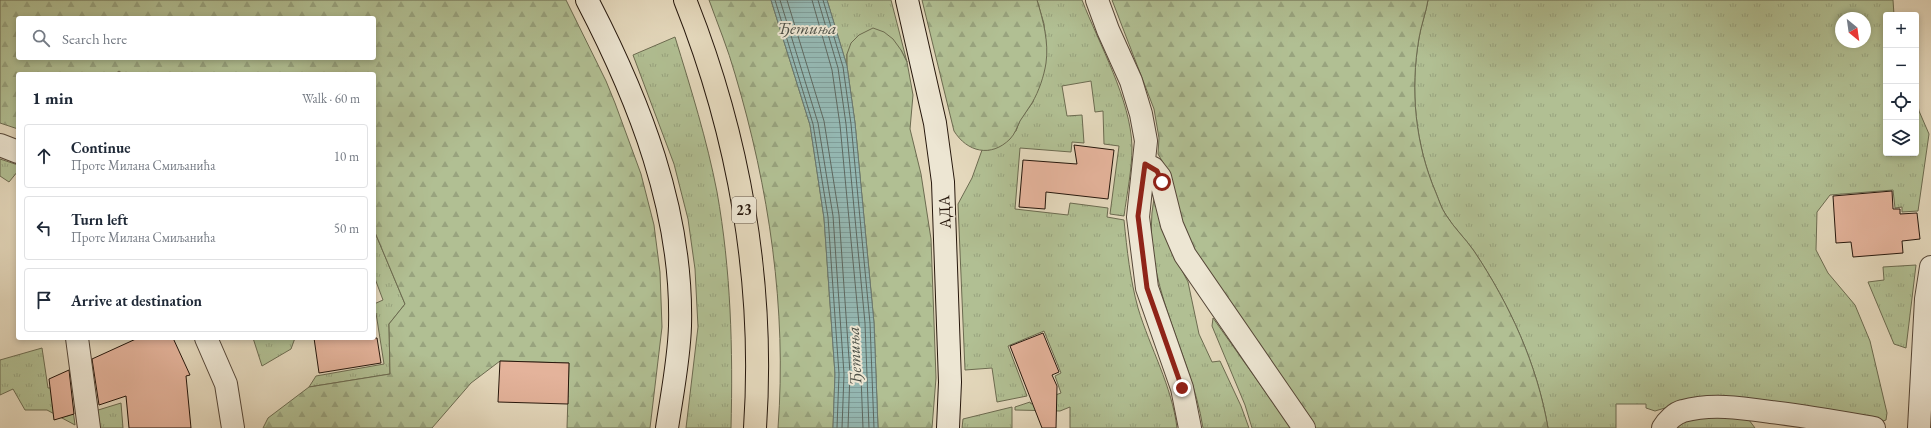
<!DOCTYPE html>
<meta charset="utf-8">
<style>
body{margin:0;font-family:"EB Garamond",serif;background:#f6f6f7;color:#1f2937}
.controls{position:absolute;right:12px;top:12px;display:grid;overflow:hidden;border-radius:4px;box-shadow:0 2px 6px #0003}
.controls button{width:36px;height:36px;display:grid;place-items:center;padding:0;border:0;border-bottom:1px solid #e0e1e3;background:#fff;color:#1f2937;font:20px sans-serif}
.compass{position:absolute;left:1835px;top:12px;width:36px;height:36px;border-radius:50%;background:#fff;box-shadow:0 2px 6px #0003;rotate:151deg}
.stop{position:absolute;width:12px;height:12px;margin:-9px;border:3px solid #8f2418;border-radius:50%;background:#fff}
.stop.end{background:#8f2418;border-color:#fff;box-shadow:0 1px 4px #0008}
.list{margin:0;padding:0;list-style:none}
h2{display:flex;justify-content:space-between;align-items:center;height:52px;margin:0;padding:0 16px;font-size:17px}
h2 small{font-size:13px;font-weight:400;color:#747a83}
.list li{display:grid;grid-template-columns:26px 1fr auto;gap:12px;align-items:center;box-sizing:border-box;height:64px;margin:0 8px 8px;padding:0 8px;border:1px solid #e0e1e3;border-radius:4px}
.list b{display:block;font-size:15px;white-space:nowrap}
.list p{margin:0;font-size:13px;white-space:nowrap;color:#747a83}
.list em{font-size:13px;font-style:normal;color:#747a83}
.icon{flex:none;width:22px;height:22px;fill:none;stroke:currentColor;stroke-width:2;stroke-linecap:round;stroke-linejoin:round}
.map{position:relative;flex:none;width:1931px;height:428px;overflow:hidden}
.search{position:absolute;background:#fff;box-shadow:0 2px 6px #0003;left:16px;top:16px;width:360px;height:44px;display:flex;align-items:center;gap:10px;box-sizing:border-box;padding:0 14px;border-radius:4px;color:#747a83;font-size:15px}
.panel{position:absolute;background:#fff;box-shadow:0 2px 6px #0003;left:16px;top:72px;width:360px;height:268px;border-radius:4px}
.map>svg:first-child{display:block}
.grass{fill:url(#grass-tufts);stroke:#6c6b50;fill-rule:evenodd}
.forest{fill:url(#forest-firs);stroke:#6c6b50;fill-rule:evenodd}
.water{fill:url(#water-rules);stroke:#697871}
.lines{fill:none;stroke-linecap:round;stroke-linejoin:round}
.shore{stroke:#5e6860;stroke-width:1}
.building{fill:#e4b39b;stroke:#26170c}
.street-casing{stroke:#564738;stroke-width:24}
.secondary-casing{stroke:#26170c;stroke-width:24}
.primary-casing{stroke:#26170c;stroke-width:24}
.street{stroke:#ede6d3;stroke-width:22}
.secondary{stroke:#ede6d3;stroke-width:22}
.primary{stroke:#e4d8bc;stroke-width:22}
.route{stroke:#8f2418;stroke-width:5}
.labels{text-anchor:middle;stroke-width:4;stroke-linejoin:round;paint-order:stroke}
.shield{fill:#ede6d3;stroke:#625548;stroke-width:1}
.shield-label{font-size:15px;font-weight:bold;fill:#26170c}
.street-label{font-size:16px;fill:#26170c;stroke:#ede6d3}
.water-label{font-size:17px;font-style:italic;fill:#4d5047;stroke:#ede6d3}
</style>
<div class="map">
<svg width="1931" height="428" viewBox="0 0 1931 428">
<defs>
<pattern id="grass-tufts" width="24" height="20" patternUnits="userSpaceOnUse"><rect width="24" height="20" fill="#b1bf93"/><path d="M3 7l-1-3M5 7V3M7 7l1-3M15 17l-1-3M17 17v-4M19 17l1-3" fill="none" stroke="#98a37e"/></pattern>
<pattern id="forest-firs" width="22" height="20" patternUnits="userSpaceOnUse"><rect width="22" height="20" fill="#b1bf93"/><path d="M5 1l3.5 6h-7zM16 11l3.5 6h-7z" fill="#98a37e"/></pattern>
<pattern id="water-rules" width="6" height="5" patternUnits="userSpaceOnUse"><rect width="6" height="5" fill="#95b9b4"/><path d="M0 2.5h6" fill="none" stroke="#809e9a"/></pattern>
</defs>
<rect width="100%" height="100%" fill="#e4d8bc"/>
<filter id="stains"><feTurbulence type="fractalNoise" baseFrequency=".005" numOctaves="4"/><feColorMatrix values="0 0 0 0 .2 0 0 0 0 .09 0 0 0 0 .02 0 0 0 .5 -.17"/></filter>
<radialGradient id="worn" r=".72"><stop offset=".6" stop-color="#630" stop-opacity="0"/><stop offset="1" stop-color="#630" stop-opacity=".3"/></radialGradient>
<path class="grass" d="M827 0H891L907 62 901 50 847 54V66Z
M1037 0H1082C1099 44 1131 100 1132 147 1132 170 1127 193 1124 216L1110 214 1119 146 1104 144 1103 111 1095 112 1091 81 1062 86 1067 116 1082 115 1084 143 1072 142 1071 152 1020 148 1015 209 1068 215 1070 203 1108 208 1107 217 1124 220C1127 250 1130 279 1138 308 1150 348 1172 386 1177 428H1070V407L1060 411 1015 410V407L1030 402 1031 404 1061 393 1055 376 1061 373 1044 331 1008 346 1027 396 997 402 992 368 965 370 958 204 972 178 982 150H989L1016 131 1020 120 1033 102 1046 43 1044 24Z
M1428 0H1893L1894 15H1886V153H1916V94L1919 111 1929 134 1918 211 1902 212V207L1895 208 1893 190 1830 195 1817 212 1816 250 1828 273 1855 305 1870 341 1887 413 1886 420 1880 422 1685 402 1655 411 1646 408V404H1616V428H1548C1537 364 1510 305 1474 251 1465 238 1454 228 1446 215 1441 208 1439 200 1436 193 1415 144 1410 90 1419 38 1421 25 1426 13 1428 0ZM1841 18H1865V42H1841Z
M675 37C691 89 707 140 717 192 731 270 733 350 731 428H686L698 327 695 269 688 219 674 164 633 55Z
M0 159 18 165V171L9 182 0 176Z
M1154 198 1171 249 1188 282 1199 334 1212 362 1220 361 1241 406 1249 428H1203C1191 351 1139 279 1154 198Z
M374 230 405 304 389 324 390 374 309 387 316 376 384 364 376 313H374V304L383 300 374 276Z
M1916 265 1906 348 1894 344 1868 282 1884 280 1883 267Z
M1213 318 1291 428H1252L1245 405 1212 326Z
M253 338H295L291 349 262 366Z
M42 348 48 388 70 387 75 425 47 410H25L13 389 0 395V360Z
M121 403 123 428H97L95 411Z
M1012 407V428H962L963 419Z
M1705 415 1749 420 1755 428H1675L1679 424Z"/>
<path class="forest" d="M0 0H566L606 81 615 103 641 174 654 225 660 272 662 327 650 428H567L569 363 500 361 471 383 432 428H263L268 418 309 387 390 374 389 324 405 304 374 230V74H123L119 71 115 74H18V129L0 123ZM18 18H374V58H18Z
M709 0H771L810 125 824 218 835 374 833 428H778C787 309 769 188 735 74 728 49 718 25 709 0Z
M922 0H1037C1043 20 1049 42 1046 63 1044 76 1039 91 1032 103 1028 109 1024 115 1020 121 1017 127 1015 134 1010 139 991 158 967 152 954 131Z
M1112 0H1428C1426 13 1421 25 1419 38 1410 90 1415 144 1436 193 1439 200 1441 208 1446 215 1454 228 1465 238 1474 251 1510 305 1537 364 1548 428H1314L1195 253 1183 224 1165 166 1158 154 1159 138 1154 109Z
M873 28 884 32 893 39 901 50 907 62 913 95 910 129 921 174 931 239 936 378 932 428H878L874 323 855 123 847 66V54L851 43 859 35Z"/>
<path class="water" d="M771 0H827L847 66 855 123 874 323 878 428H833L835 374 824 218 810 125Z"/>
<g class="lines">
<path class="shore" d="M775 0 813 124 828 217 839 374 837 428
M780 0 818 123 833 216 844 374 842 428
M787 0 824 121 839 215 850 373 848 428
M812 0 832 70 840 125 859 324 863 428
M818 0 838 68 846 124 865 323 869 428
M823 0 843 67 851 124 870 323 874 428"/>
</g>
<path class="building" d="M1074 145 1114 150 1108 199 1046 192 1045 209 1019 207 1023 160 1077 164Z
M1892 191 1893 209H1900V214L1917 213 1920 239 1902 241 1903 253 1853 257 1851 242 1836 243 1833 196Z
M1043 333 1059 372 1052 375 1057 386 1056 428H1042L1010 346Z
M138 338H173L190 375 186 376 191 428H129L126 396 99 405 92 359Z
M314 338H377L381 363 319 373Z
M500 361 569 363 568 404 498 402Z
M69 370 74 414 54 420 49 379Z"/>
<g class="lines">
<g class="street-casing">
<path id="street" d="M1097 0 1108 30 1131 81 1141 114 1146 141 1138 217 1147 288 1182 388 1190 428
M0 145 18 152
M1145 164 1153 168 1160 177 1172 225 1185 255 1304 428
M77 338 89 428
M206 338 226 384 233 428
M1663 428C1667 421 1675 413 1683 411 1711 403 1743 408 1771 412 1805 416 1839 422 1874 428
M1919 428 1926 299 1931 267"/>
</g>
<g class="secondary-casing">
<path id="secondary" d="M587 0C639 100 683 211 680 326 679 360 672 394 667 428
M907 0 935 123 943 182 950 382 948 428"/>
</g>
<g class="primary-casing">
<path id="primary" d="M685 0C739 135 765 282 755 428"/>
</g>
<use href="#street" class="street"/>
<use href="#secondary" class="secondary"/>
<use href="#primary" class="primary"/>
</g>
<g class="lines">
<path class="route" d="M1162 182 1157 171 1145 164 1138 216 1147 288 1182 388"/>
</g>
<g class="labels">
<rect class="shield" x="732" y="197" width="24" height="26" rx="3"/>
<g class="shield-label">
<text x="744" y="215">23</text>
</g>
<g class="street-label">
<text transform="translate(944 212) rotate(-93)" y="6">АДА</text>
</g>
<g class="water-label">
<text x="807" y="34">Ђетиња</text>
<text transform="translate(854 356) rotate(-93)" y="6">Ђетиња</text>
</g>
</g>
<rect width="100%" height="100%" filter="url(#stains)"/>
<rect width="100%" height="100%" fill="url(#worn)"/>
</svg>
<div class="controls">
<button>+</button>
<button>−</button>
<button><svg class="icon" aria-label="locate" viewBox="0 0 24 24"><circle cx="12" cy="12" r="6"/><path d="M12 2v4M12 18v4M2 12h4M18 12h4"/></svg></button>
<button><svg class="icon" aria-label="layers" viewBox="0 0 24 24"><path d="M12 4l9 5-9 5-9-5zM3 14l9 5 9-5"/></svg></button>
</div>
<svg class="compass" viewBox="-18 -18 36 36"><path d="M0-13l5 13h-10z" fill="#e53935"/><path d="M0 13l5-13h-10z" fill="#747a83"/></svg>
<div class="stop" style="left:1162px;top:182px"></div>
<div class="stop end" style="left:1182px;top:388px"></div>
<div class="search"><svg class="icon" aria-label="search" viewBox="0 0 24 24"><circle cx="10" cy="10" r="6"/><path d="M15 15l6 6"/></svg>Search here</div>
<section class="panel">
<h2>1 min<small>Walk · 60 m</small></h2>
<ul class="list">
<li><svg class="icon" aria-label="ahead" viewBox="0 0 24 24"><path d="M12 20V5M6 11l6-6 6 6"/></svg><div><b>Continue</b><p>Проте Милана Смиљанића</p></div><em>10 m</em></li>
<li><svg class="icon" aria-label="left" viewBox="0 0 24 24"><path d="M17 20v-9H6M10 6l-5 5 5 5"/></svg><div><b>Turn left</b><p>Проте Милана Смиљанића</p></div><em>50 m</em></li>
<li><svg class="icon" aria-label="arrive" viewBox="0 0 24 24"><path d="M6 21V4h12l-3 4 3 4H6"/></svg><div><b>Arrive at destination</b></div></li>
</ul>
</section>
</div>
